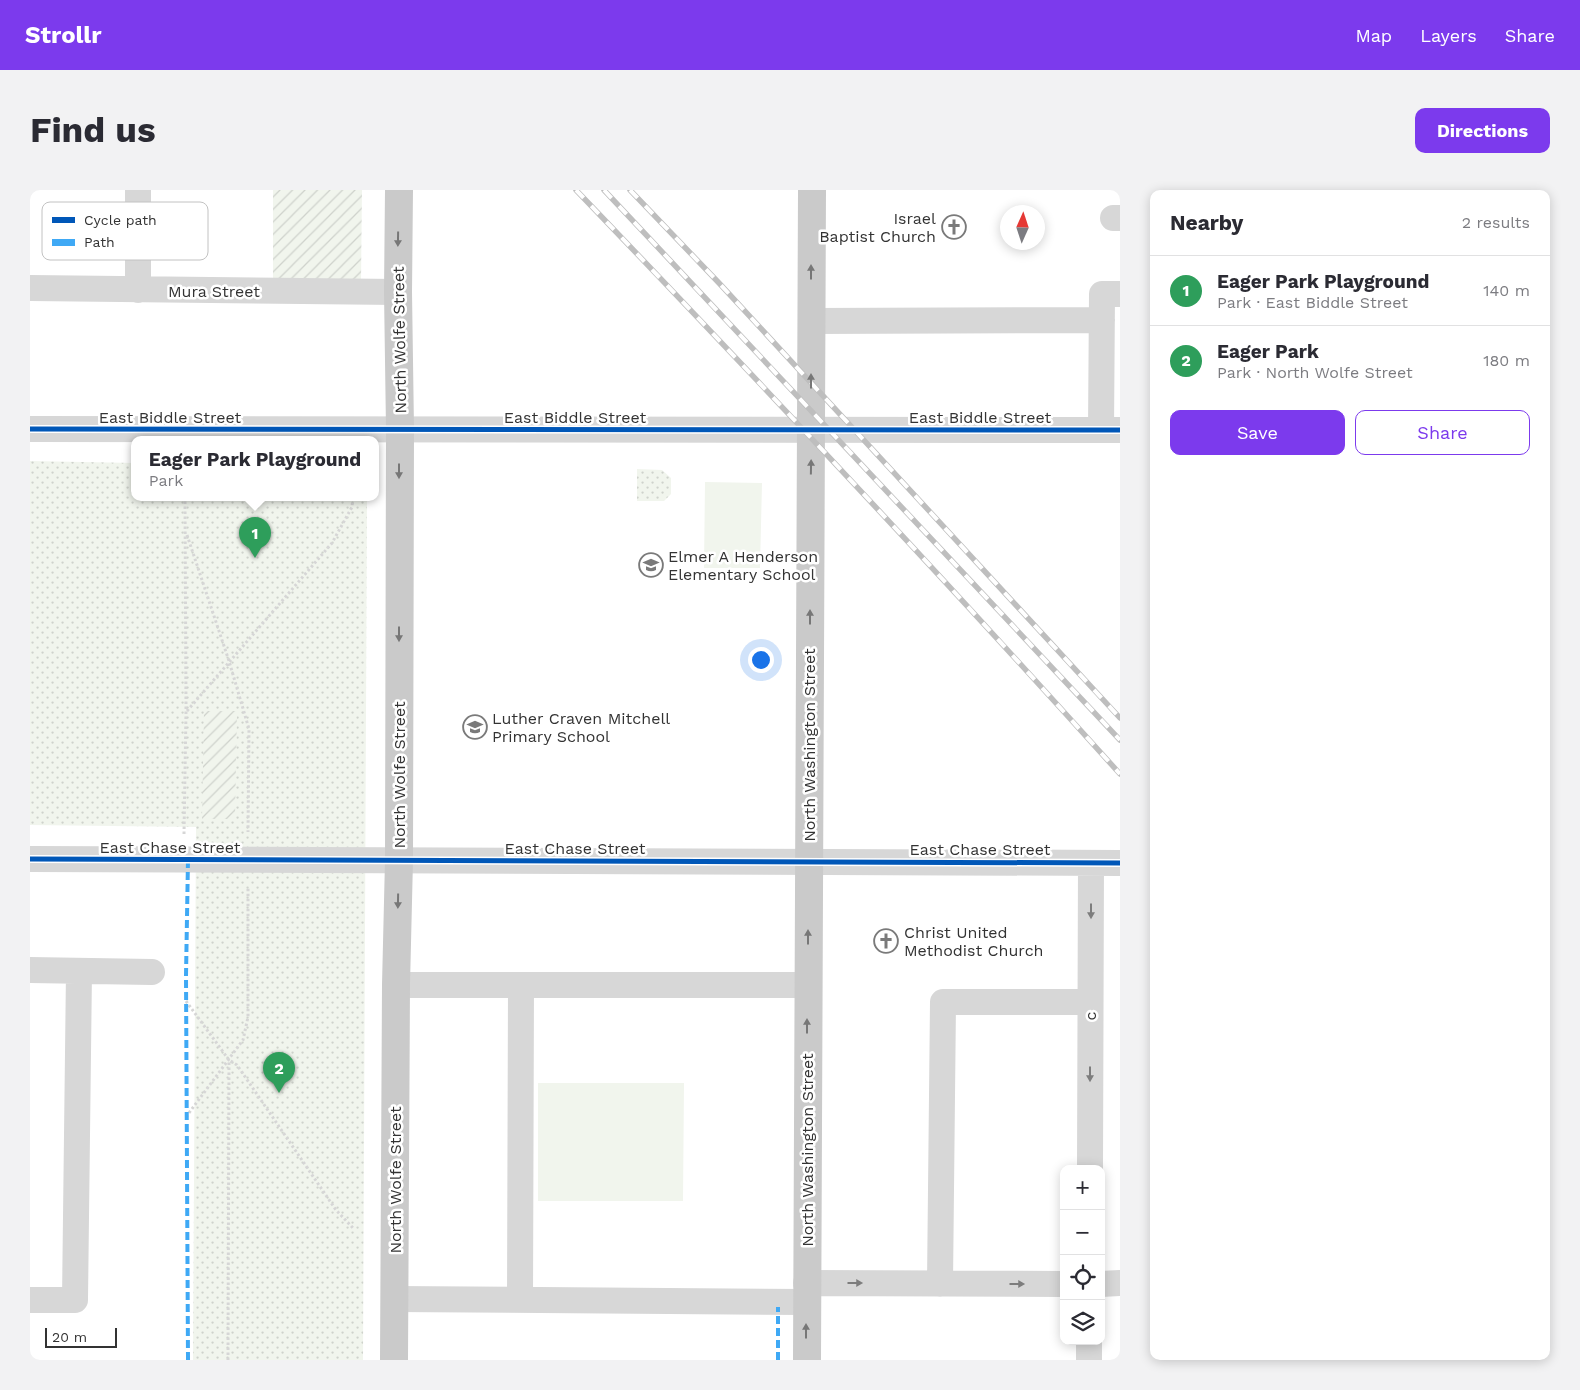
<!DOCTYPE html>
<meta charset="utf-8">
<style>
body{margin:0;font-family:"Work Sans",sans-serif;background:#f2f2f3;color:#2b2b33}
.controls{position:absolute;right:15px;bottom:15px;display:grid;overflow:hidden;border-radius:10px;box-shadow:0 2px 12px #0003}
.controls button{width:45px;height:45px;display:grid;place-items:center;padding:0;border:0;border-bottom:1px solid #e1e1e2;background:#fff;color:#2b2b33;font:25px sans-serif}
.compass{position:absolute;left:970px;top:15px;width:45px;height:45px;border-radius:50%;background:#fff;box-shadow:0 2px 12px #0003;rotate:3deg}
.scale{position:absolute;left:15px;bottom:12px;width:72px;box-sizing:border-box;padding-left:5px;border:2px solid #333;border-top:0;font-size:14px;line-height:18px;white-space:nowrap;color:#333;-webkit-text-stroke:4px #fff;paint-order:stroke}
.you{position:absolute;left:730px;top:469px;width:18px;height:18px;margin:-12px;border:4px solid #fff;border-radius:50%;background:#1a73e8;box-shadow:0 0 0 8px #1a73e833}
.badge{display:grid;place-items:center;width:32px;height:32px;border-radius:50%;background:#7c3aed;color:#fff;font-size:16px;font-weight:700}
.pin{position:absolute;translate:-50% -41px;filter:drop-shadow(0 1px 2px #0008)}
.pin::after{content:'';position:absolute;top:26px;width:18px;height:15px;background:inherit;clip-path:polygon(0 0,100% 0,50% 100%)}
.popup{position:absolute;left:101px;top:246px;width:248px;height:65px;box-sizing:border-box;display:grid;place-content:center;border-radius:10px;background:#fff;filter:drop-shadow(0 1px 4px #0005);font-size:16px;white-space:nowrap;color:#7c7c81}
.popup b{font-size:19px;color:#2b2b33}
.popup::after{content:'';position:absolute;left:50%;top:100%;margin-left:-10px;border:10px solid transparent;border-top-color:#fff}
.list{margin:0;padding:0;list-style:none}
h2{display:flex;justify-content:space-between;align-items:center;height:65px;margin:0;padding:0 20px;font-size:21px}
h2 small{font-size:16px;font-weight:400;color:#7c7c81}
.list li{display:grid;grid-template-columns:32px 1fr auto;gap:15px;align-items:center;box-sizing:border-box;height:70px;padding:0 20px;border-top:1px solid #e1e1e2}
.list b{display:block;font-size:19px;white-space:nowrap}
.list p{margin:0;font-size:16px;white-space:nowrap;color:#7c7c81}
.list em{font-size:16px;font-style:normal;color:#7c7c81}
.actions{display:flex;gap:10px;padding:15px 20px}
.actions a{flex:1;padding:11px 0;border:1px solid #7c3aed;border-radius:10px;text-align:center;font-size:18px;color:#7c3aed}
.actions .main{background:#7c3aed;color:#fff}
.icon{flex:none;width:28px;height:28px;fill:none;stroke:currentColor;stroke-width:2;stroke-linecap:round;stroke-linejoin:round}
.map{position:relative;flex:none;width:1090px;height:1170px;overflow:hidden;border-radius:10px}
header{display:flex;align-items:center;gap:30px;box-sizing:border-box;height:70px;padding:0 25px;background:#7c3aed;color:#fff}
header strong{font-size:24px}
nav{display:flex;gap:28px;margin-inline-start:auto;font-size:18px}
.intro{display:flex;align-items:center;justify-content:space-between;box-sizing:border-box;height:120px;padding:0 30px}
h1{margin:0;font-size:35px}
.button{padding:12px 22px;border-radius:10px;background:#7c3aed;color:#fff;font-size:18px;font-weight:700}
main{display:flex;gap:30px;padding:0 30px}
aside{flex:1;background:#fff;border-radius:10px;box-shadow:0 2px 12px #0003}
.map>svg:first-child{display:block}
.grass{fill:#f1f5ed}
.park{fill:url(#park-dots)}
.garden{fill:url(#garden-furrows)}
.lines{fill:none;stroke-linecap:round;stroke-linejoin:round}
.path{stroke:#d6d6d6;stroke-width:3;stroke-dasharray:2.5 2.5;stroke-linecap:butt}
.minor{stroke:#d7d7d7;stroke-width:26}
.major{stroke:#cacaca;stroke-width:28}
.rail-casing{stroke:#bebebe;stroke-width:5.5}
.rail{stroke:#fff;stroke-width:4;stroke-dasharray:11;stroke-linecap:butt}
.quiet{stroke:#3fa9f5;stroke-width:4;stroke-dasharray:8 4;stroke-linecap:butt}
.cycleway-casing{stroke:#fff;stroke-width:8}
.cycleway{stroke:#0057b8;stroke-width:5}
.oneway{fill:#777}
.oneway2{fill:#7d7d7d}
.labels{text-anchor:middle;stroke-width:5;stroke-linejoin:round;paint-order:stroke}
.poi-label{font-size:16px;fill:#333;stroke:#fff;text-anchor:start}
.street-label{font-size:16px;fill:#333;stroke:#fff}
.key{fill:#fff;stroke:#c2c2c2;stroke-width:1}
.key-label{font-size:14px;fill:#333}
</style>
<header>
<strong>Strollr</strong>
<nav><a>Map</a><a>Layers</a><a>Share</a></nav>
</header>
<div class="intro"><h1>Find us</h1><a class="button">Directions</a></div>
<main>
<div class="map">
<svg width="1090" height="1170" viewBox="0 0 1090 1170">
<defs>
<pattern id="park-dots" width="8" height="8" patternUnits="userSpaceOnUse" patternTransform="scale(1.25)"><rect width="8" height="8" fill="#f1f5ed"/><path d="M2 2h.1M6 6h.1" fill="none" stroke="#cfd2cc" stroke-width="1.8" stroke-linecap="round"/></pattern>
<pattern id="garden-furrows" width="10" height="10" patternUnits="userSpaceOnUse" patternTransform="scale(1.25)"><rect width="10" height="10" fill="#f1f5ed"/><path d="M-1 1l2-2M0 10L10 0M9 11l2-2" fill="none" stroke="#cfd2cc"/></pattern>
</defs>
<rect width="100%" height="100%" fill="#fff"/>
<path class="grass" d="M675 292 732 293 730 378H674Z
M508 893H654L653 1011H508Z"/>
<path class="park" d="M0 271 105 273V307H337L333 1170H163L166 637 0 635Z
M607 279 632 280 641 288V304L634 311H607Z"/>
<path class="garden" d="M243 0H332L331 91H243Z
M174 521H207L205 629H172Z"/>
<g class="lines">
<path class="path" d="M157 345 199 471 219 539 218 642
M157 521 302 353 322 317 323 307
M154 644 156 521 155 307
M156 811 199 870 207 875 306 1020 323 1038
M156 927 213 850 218 827V697
M198 1170 199 870"/>
<path class="minor" d="M1083 28H1090
M0 98 368 102
M108 100V0
M781 131 1072 130
M0 239 1090 240
M1071 240 1072 104H1090
M0 669 1090 673
M0 780 122 782
M366 795H777
M1060 979 1061 673
M776 1093 1034 1094
M910 1094 913 812H1060
M1071 1094 1090 1093
M364 1109 776 1112
M0 1110H45L49 781
M490 1110 491 795
M1059 1151V1170"/>
<path class="major" d="M364 1170 366 795 369 670 370 239 368 102 369 0
M777 1170 782 0"/>
<g class="rail-casing">
<path id="rail" d="M546 0C730 192 912 386 1090 584
M574 0 1090 550
M600 0 689 93 1090 528"/>
</g>
<use href="#rail" class="rail"/>
<path class="quiet" d="M158 1170 156 786 158 669
M748 1170V1117"/>
<g class="cycleway-casing">
<path id="cycleway" d="M0 239 1090 240
M0 669 1090 673"/>
</g>
<use href="#cycleway" class="cycleway"/>
</g>
<defs><path id="oneway-solid" d="M-6-.8H1V-3.2L6.5 0L1 3.2V.8H-6Z" transform="scale(1.25)"/></defs>
<g class="oneway">
<use href="#oneway-solid" transform="translate(368 49) rotate(91)"/>
<use href="#oneway-solid" transform="translate(781 82) rotate(-90)"/>
<use href="#oneway-solid" transform="translate(781 191) rotate(-90)"/>
<use href="#oneway-solid" transform="translate(781 277) rotate(-89)"/>
<use href="#oneway-solid" transform="translate(369 281) rotate(90)"/>
<use href="#oneway-solid" transform="translate(780 427) rotate(-90)"/>
<use href="#oneway-solid" transform="translate(369 444) rotate(90)"/>
<use href="#oneway-solid" transform="translate(368 711) rotate(91)"/>
<use href="#oneway-solid" transform="translate(778 747) rotate(-90)"/>
<use href="#oneway-solid" transform="translate(777 836) rotate(-90)"/>
<use href="#oneway-solid" transform="translate(776 1141) rotate(-90)"/>
</g>
<g class="oneway2">
<use href="#oneway-solid" transform="translate(1061 721) rotate(90)"/>
<use href="#oneway-solid" transform="translate(1060 884) rotate(90)"/>
<use href="#oneway-solid" transform="translate(825 1093)"/>
<use href="#oneway-solid" transform="translate(987 1094)"/>
</g>
<defs>
<g id="church-ring" transform="scale(1.25)"><circle r="9.5" fill="#fff" stroke="#7a7a7a" stroke-width="1.5"/><path d="M-1.2-6h2.4v3.5h3.3v2.4h-3.3V6h-2.4V-.1h-3.3v-2.4h3.3Z" fill="#7a7a7a"/></g>
<g id="school-ring" transform="scale(1.25)"><circle r="9.5" fill="#fff" stroke="#7a7a7a" stroke-width="1.5"/><path d="M0-5L7-2L0 1L-7-2ZM-4 1L0 2.5L4 1V4Q0 6-4 4Z" fill="#7a7a7a"/></g>
</defs>
<g fill-rule="evenodd">
<use href="#church-ring" x="924" y="37"/>
<use href="#school-ring" x="621" y="375"/>
<use href="#school-ring" x="445" y="537"/>
<use href="#church-ring" x="856" y="751"/>
</g>
<g class="labels">
<g class="poi-label">
<text x="906" y="34" text-anchor="end">Israel<tspan x="906" dy="18">Baptist Church</tspan></text>
<text x="638" y="372">Elmer A Henderson<tspan x="638" dy="18">Elementary School</tspan></text>
<text x="462" y="534">Luther Craven Mitchell<tspan x="462" dy="18">Primary School</tspan></text>
<text x="874" y="748">Christ United<tspan x="874" dy="18">Methodist Church</tspan></text>
</g>
<g class="street-label">
<text x="184" y="107">Mura Street</text>
<text transform="translate(369 150) rotate(-91)" y="6">North Wolfe Street</text>
<text x="140" y="233">East Biddle Street</text>
<text x="545" y="233">East Biddle Street</text>
<text x="950" y="233">East Biddle Street</text>
<text transform="translate(779 555) rotate(-90)" y="6">North Washington Street</text>
<text transform="translate(369 585) rotate(-90)" y="6">North Wolfe Street</text>
<text x="140" y="663">East Chase Street</text>
<text x="545" y="664">East Chase Street</text>
<text x="950" y="665">East Chase Street</text>
<text transform="translate(1060 826) rotate(-90)" y="6">c</text>
<text transform="translate(777 960) rotate(-90)" y="6">North Washington Street</text>
<text transform="translate(365 990) rotate(-90)" y="6">North Wolfe Street</text>
</g>
</g>
<rect x="12" y="12" width="166" height="58" rx="8" class="key"/>
<rect x="22" y="27" width="23" height="6" fill="#0057b8"/>
<rect x="22" y="49" width="23" height="7" fill="#3fa9f5"/>
<g class="key-label">
<text x="54" y="35">Cycle path</text>
<text x="54" y="57">Path</text>
</g>
</svg>
<div class="controls">
<button>+</button>
<button>−</button>
<button><svg class="icon" aria-label="locate" viewBox="0 0 24 24"><circle cx="12" cy="12" r="6"/><path d="M12 2v4M12 18v4M2 12h4M18 12h4"/></svg></button>
<button><svg class="icon" aria-label="layers" viewBox="0 0 24 24"><path d="M12 4l9 5-9 5-9-5zM3 14l9 5 9-5"/></svg></button>
</div>
<svg class="compass" viewBox="-18 -18 36 36"><path d="M0-13l5 13h-10z" fill="#e53935"/><path d="M0 13l5-13h-10z" fill="#7c7c81"/></svg>
<div class="scale">20 m</div>
<div class="you"></div>
<div class="pin badge" style="left:225px;top:368px;background:#2e9e5b">1</div>
<div class="popup"><b>Eager Park Playground</b>Park</div>
<div class="pin badge" style="left:249px;top:903px;background:#2e9e5b">2</div>
</div>
<aside>
<h2>Nearby<small>2 results</small></h2>
<ul class="list">
<li><span class="badge" style="background:#2e9e5b">1</span><div><b>Eager Park Playground</b><p>Park · East Biddle Street</p></div><em>140 m</em></li>
<li><span class="badge" style="background:#2e9e5b">2</span><div><b>Eager Park</b><p>Park · North Wolfe Street</p></div><em>180 m</em></li>
</ul>
<div class="actions"><a class="main">Save</a><a>Share</a></div>
</aside>
</main>
